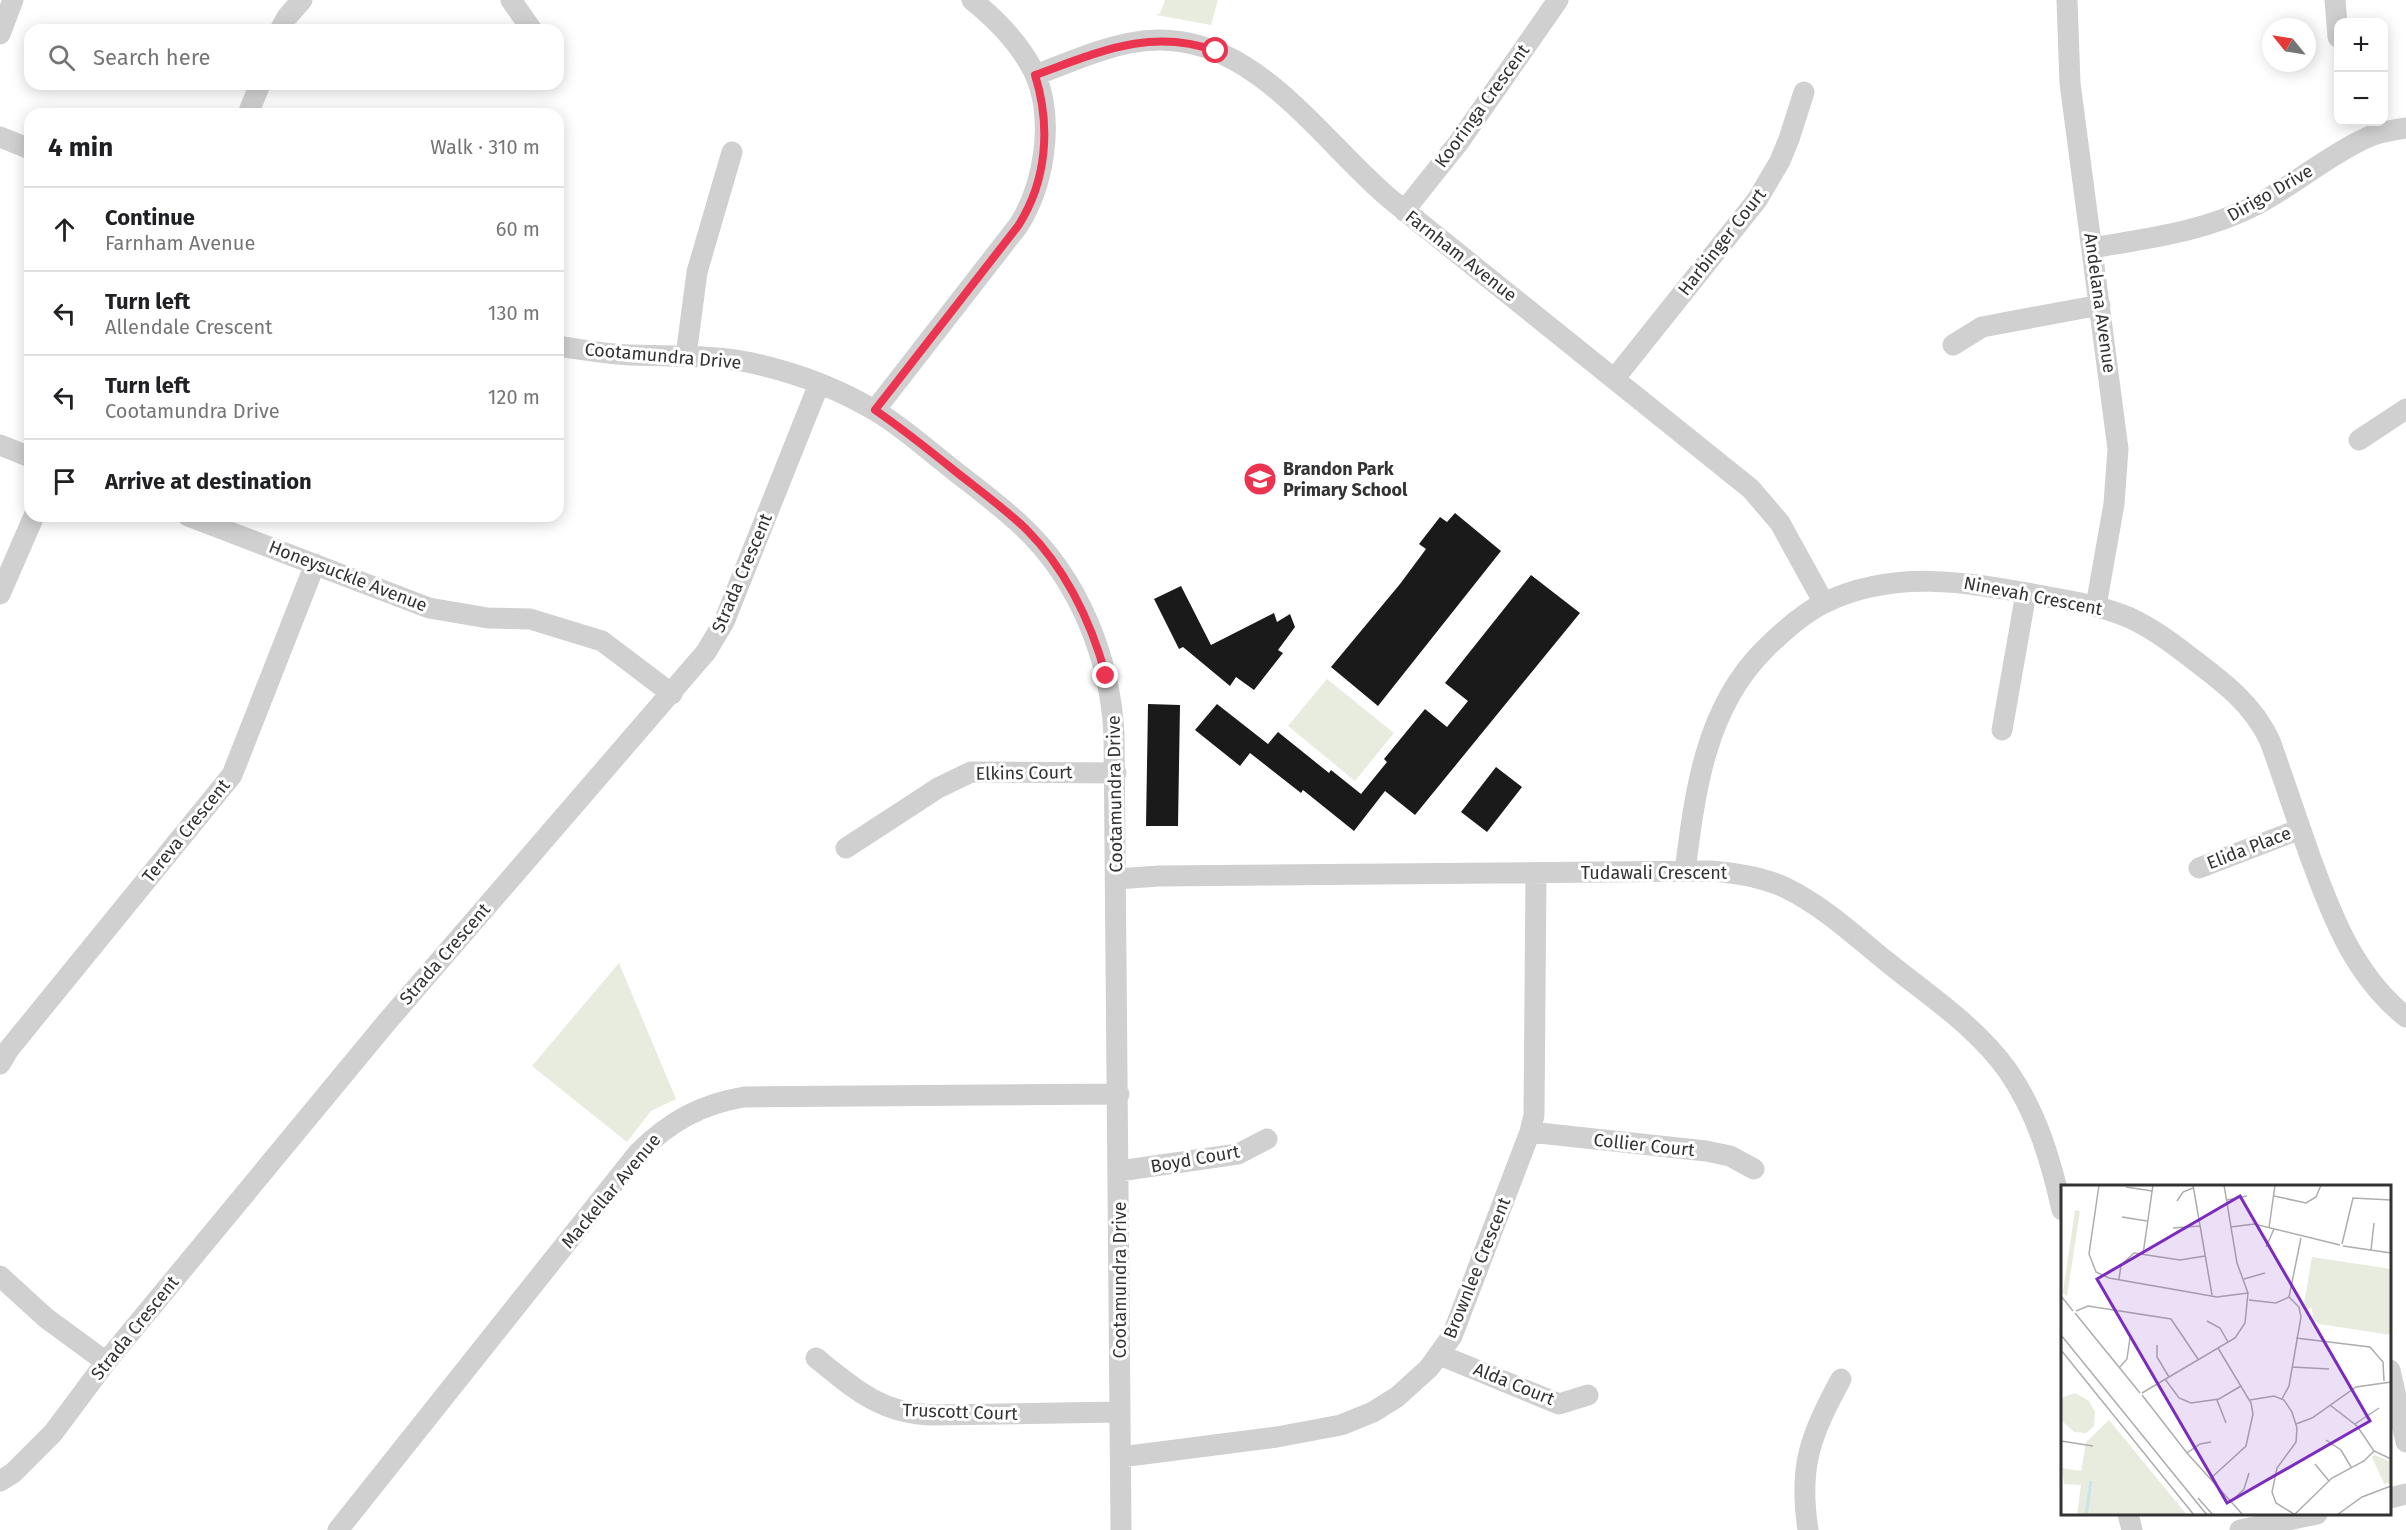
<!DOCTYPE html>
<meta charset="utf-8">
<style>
body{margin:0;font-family:"Fira Sans",sans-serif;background:#f2f2f2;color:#202124}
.controls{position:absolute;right:18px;top:18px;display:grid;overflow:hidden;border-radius:12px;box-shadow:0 3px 15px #0003}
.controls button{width:54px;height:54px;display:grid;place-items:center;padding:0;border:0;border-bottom:2px solid #e0e0e0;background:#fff;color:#202124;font:30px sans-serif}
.compass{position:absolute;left:2262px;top:18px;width:54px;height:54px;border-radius:50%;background:#fff;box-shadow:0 3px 15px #0003;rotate:300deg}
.stop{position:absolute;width:18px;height:18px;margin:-14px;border:4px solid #eb3450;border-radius:50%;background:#fff}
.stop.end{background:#eb3450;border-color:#fff;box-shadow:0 2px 6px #0008}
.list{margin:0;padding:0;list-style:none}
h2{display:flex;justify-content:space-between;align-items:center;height:78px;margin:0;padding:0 24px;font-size:26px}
h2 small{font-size:20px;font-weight:400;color:#757577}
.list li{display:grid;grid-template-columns:39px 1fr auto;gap:18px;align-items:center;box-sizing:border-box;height:84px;padding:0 24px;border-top:2px solid #e0e0e0}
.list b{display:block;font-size:22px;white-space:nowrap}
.list p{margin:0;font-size:20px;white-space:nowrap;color:#757577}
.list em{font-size:20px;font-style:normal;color:#757577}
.icon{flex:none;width:33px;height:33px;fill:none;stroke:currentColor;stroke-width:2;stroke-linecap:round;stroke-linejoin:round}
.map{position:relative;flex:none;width:2406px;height:1530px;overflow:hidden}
.search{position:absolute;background:#fff;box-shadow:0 3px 15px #0003;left:24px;top:24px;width:540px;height:66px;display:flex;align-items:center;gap:15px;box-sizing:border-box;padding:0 21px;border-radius:18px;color:#757577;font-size:22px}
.panel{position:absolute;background:#fff;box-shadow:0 3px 15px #0003;left:24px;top:108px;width:540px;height:414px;border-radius:18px}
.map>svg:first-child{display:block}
.green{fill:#e7ecde}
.building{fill:#1a1a1a}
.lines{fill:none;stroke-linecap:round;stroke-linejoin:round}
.minor{stroke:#d0d0d0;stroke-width:21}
.route{stroke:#eb3450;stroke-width:8}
.labels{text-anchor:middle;stroke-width:6;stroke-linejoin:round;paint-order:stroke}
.street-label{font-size:18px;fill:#333;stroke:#fff}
.poi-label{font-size:18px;font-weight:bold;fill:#333;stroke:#fff;text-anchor:start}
.inset-river{fill:none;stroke:#cbe3ed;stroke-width:3}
.inset-road{fill:none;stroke:#adadad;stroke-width:1.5}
.view{fill:#7b2cbf;fill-opacity:0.15;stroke:#7b2cbf;stroke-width:3}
.inset-edge{fill:none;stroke:#333;stroke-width:3}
</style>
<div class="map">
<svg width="2406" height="1530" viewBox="0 0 2406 1530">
<rect width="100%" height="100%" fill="#fff"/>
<path class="green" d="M1165 0H1218L1211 25 1156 15 1160 13Z
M1327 679 1394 733 1355 781 1288 726Z
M619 963 676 1099 651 1111 627 1142 532 1066Z"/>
<path class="building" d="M1455 513 1501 551 1378 706 1331 667 1400 584 1426 549 1419 544 1440 517 1447 522Z
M1531 575 1580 613 1415 815 1385 791 1354 831 1303 790 1301 793 1250 753 1240 766 1195 730 1217 704 1268 744 1278 732 1329 773 1331 770 1361 794 1387 762 1384 759 1425 709 1447 727 1468 701 1445 683Z
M1181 586 1211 645 1274 613 1277 622 1290 614 1295 627 1278 650 1283 653 1254 690 1236 677 1230 686 1183 647 1179 649 1154 599Z
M1148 704 1180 705 1178 826H1146Z
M1496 767 1522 787 1487 832 1461 812Z"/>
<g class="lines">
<path class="minor" d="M511 0 532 30
M2067 0 2070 83 2118 449 2114 504 2096 606
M2335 0 2338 37
M280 30 287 17 302 0
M0 34 13 0
M1035 75C1066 64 1098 49 1130 43 1245 20 1314 134 1389 198L1751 489 1780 523 1824 603
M248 114 260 84
M0 137 30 149
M1404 211 1459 142 1558 0
M2092 248C2148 238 2204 232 2256 205 2294 185 2327 156 2366 138 2378 132 2393 130 2406 128
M1953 345 1982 327 2100 305
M558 346C582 350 606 354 630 355 669 356 708 355 747 362 791 371 835 387 874 410 900 425 923 446 946 464 972 485 999 504 1023 527 1079 580 1110 658 1114 734L1121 1530
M686 356 697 272 732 152
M1615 378 1757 200 1780 161 1789 139 1804 92
M875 410 1018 226C1044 186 1055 120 1035 74 1021 45 997 20 972 0
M2359 440 2406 409
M0 445 30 457
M188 516 429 608 488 618 530 619 602 641 672 694
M0 594 34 516
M2002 730 2026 593
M846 848 938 788 971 772 1116 773
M2199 868 2300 829
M1685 871C1695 792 1705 709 1764 650 1781 633 1802 614 1824 603 1894 569 1966 582 2038 595 2069 601 2100 605 2130 618 2152 628 2171 642 2190 657 2222 681 2253 704 2270 741 2284 780 2297 820 2311 859 2333 919 2355 976 2406 1017
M1117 879 1159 876 1711 871C1736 873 1763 877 1786 888 1823 906 1854 935 1886 961 1928 995 1976 1026 2008 1071 2037 1113 2051 1161 2062 1210
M0 1064 9 1049 232 775 315 564
M1530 1132 1706 1151 1730 1156 1754 1169
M1119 1171 1238 1154 1267 1139
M0 1276 46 1318 106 1362
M1440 1355 1559 1404 1588 1395
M816 1358C854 1389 882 1414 933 1415L1120 1412
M2390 1370 2406 1442
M1121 1457 1277 1437 1341 1425 1373 1412 1397 1397 1429 1368 1452 1336 1530 1132 1534 1115 1536 874
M0 1481 13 1473 53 1433 106 1362 386 1023 706 652 724 622 819 384
M2390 1498 2406 1494
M2128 1514 2132 1530
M338 1530 638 1153C669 1122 701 1104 744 1097L1119 1094
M1808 1530C1798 1465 1811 1435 1841 1379
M2240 1530 2317 1514"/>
</g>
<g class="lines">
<path class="route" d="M1106 676C1091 622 1066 569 1026 529 1004 508 979 490 955 471 929 450 903 429 875 410L1018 226C1047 181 1051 126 1035 75 1097 53 1150 27 1216 51"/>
</g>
<defs>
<g id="school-disc" transform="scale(1.725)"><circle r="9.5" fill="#eb3450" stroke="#fff"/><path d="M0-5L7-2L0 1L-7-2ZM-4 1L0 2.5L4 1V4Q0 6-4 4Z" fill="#fff"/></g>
</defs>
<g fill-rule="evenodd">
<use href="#school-disc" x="1260" y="479"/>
</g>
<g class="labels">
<g class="street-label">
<text transform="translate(1482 106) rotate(-54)" y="6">Kooringa Crescent</text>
<text transform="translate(2270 193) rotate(-30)" y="6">Dirigo Drive</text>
<text transform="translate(1722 242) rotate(-52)" y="6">Harbinger Court</text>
<text transform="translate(1461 256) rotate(38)" y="6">Farnham Avenue</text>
<text transform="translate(2100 303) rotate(82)" y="6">Andelana Avenue</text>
<text transform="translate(663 356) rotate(5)" y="6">Cootamundra Drive</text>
<text transform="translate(742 573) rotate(-67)" y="6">Strada Crescent</text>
<text transform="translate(348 576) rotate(21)" y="6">Honeysuckle Avenue</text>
<text transform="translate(2033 596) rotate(11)" y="6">Ninevah Crescent</text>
<text transform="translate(1024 773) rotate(-1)" y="6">Elkins Court</text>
<text transform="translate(1115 794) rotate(-91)" y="6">Cootamundra Drive</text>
<text transform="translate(186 831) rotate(-51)" y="6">Tereva Crescent</text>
<text transform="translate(2249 848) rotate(-21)" y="6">Elida Place</text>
<text x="1654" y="879">Tudawali Crescent</text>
<text transform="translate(445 954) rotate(-49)" y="6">Strada Crescent</text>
<text transform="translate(1644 1145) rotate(6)" y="6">Collier Court</text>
<text transform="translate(1195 1159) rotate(-10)" y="6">Boyd Court</text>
<text transform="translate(611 1191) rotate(-50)" y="6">Mackellar Avenue</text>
<text transform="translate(1477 1268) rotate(-68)" y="6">Brownlee Crescent</text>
<text transform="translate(1120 1280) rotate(-90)" y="6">Cootamundra Drive</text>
<text transform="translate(135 1328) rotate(-51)" y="6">Strada Crescent</text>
<text transform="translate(1514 1384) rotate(22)" y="6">Alda Court</text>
<text transform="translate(960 1412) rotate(2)" y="6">Truscott Court</text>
</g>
<g class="poi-label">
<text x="1283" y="475">Brandon Park<tspan x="1283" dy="21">Primary School</tspan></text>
</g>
</g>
<g transform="translate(2061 1185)">
<rect width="330" height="330" fill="#fff"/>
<path d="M14 25 19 26 6 112 2 107ZM251 72 330 84V150L258 139 252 134 251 123 242 125ZM14 208 28 216 34 227 33 241 25 248 13 247 0 235V213ZM48 235 126 330H16L20 300 3 299 1 283 20 286 25 257ZM314 270 330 277V298L323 299 311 272Z" fill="#e7ecde"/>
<path class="inset-river" d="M25 330 30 296"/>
<path class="inset-road" d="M38 0 28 69 35 87 48 93 156 112 187 108M132 0 151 110M65 2 91 6M213 11 245 18 255 12 260 0M166 15 186 11M116 16 122 7 132 3M61 32 86 36M170 42 193 39 279 60M112 43 139 41M208 43 214 0M281 59 292 13 330 15M282 61 330 68M205 62 213 44M310 65 313 38M82 69 92 0M58 94 60 80 73 68 119 75 144 71M183 94 204 88M0 111 12 126M188 115 215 118 228 112 240 53M15 126 27 121 110 134 137 174M14 128 79 208M146 136 159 143 167 157M0 150 146 330M235 153 309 162 322 177 323 196M96 160V172L108 192M0 165 133 330M231 182 268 184M58 183 66 174 69 153M104 194 118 213 130 218 158 214 180 201M81 208 174 153 184 138 187 108 176 78 163 0M81 210 126 268 182 330M221 214 228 201 240 132 238 122 228 112M156 215 165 238M189 215 213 211 223 215 231 227 236 243 235 257 216 283 211 307 215 318 233 329M269 220 296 241 313 266 330 274M235 239 251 233 295 202 330 197M294 239 318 223M265 255 280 265 290 282M0 256 32 261M126 268 139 259 150 257M254 279 268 296M149 294 185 261 192 229 190 218 157 163M137 313 152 330M170 317 183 304 188 288M233 330 271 293 303 276 313 266M276 330 301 312 330 301"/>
<path class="view" d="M179 11 309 236 166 318 36 94Z"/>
<rect width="330" height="330" class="inset-edge"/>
</g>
</svg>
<div class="controls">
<button>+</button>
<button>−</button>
</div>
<svg class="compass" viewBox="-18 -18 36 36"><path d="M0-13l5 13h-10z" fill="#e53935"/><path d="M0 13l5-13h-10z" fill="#757577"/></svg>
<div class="stop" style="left:1216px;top:51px"></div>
<div class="stop end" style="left:1106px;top:676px"></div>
<div class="search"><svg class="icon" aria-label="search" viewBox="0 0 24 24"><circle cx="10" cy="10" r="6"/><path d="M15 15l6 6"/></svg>Search here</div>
<section class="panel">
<h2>4 min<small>Walk · 310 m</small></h2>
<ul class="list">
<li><svg class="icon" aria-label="ahead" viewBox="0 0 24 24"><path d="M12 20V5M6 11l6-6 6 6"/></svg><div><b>Continue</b><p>Farnham Avenue</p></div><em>60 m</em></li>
<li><svg class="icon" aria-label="left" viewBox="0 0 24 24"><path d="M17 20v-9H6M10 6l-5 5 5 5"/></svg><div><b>Turn left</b><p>Allendale Crescent</p></div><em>130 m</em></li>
<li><svg class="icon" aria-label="left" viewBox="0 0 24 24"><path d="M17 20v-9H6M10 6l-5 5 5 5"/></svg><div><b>Turn left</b><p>Cootamundra Drive</p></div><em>120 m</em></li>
<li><svg class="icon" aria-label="arrive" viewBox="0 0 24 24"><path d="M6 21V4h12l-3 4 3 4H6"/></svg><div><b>Arrive at destination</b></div></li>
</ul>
</section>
</div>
